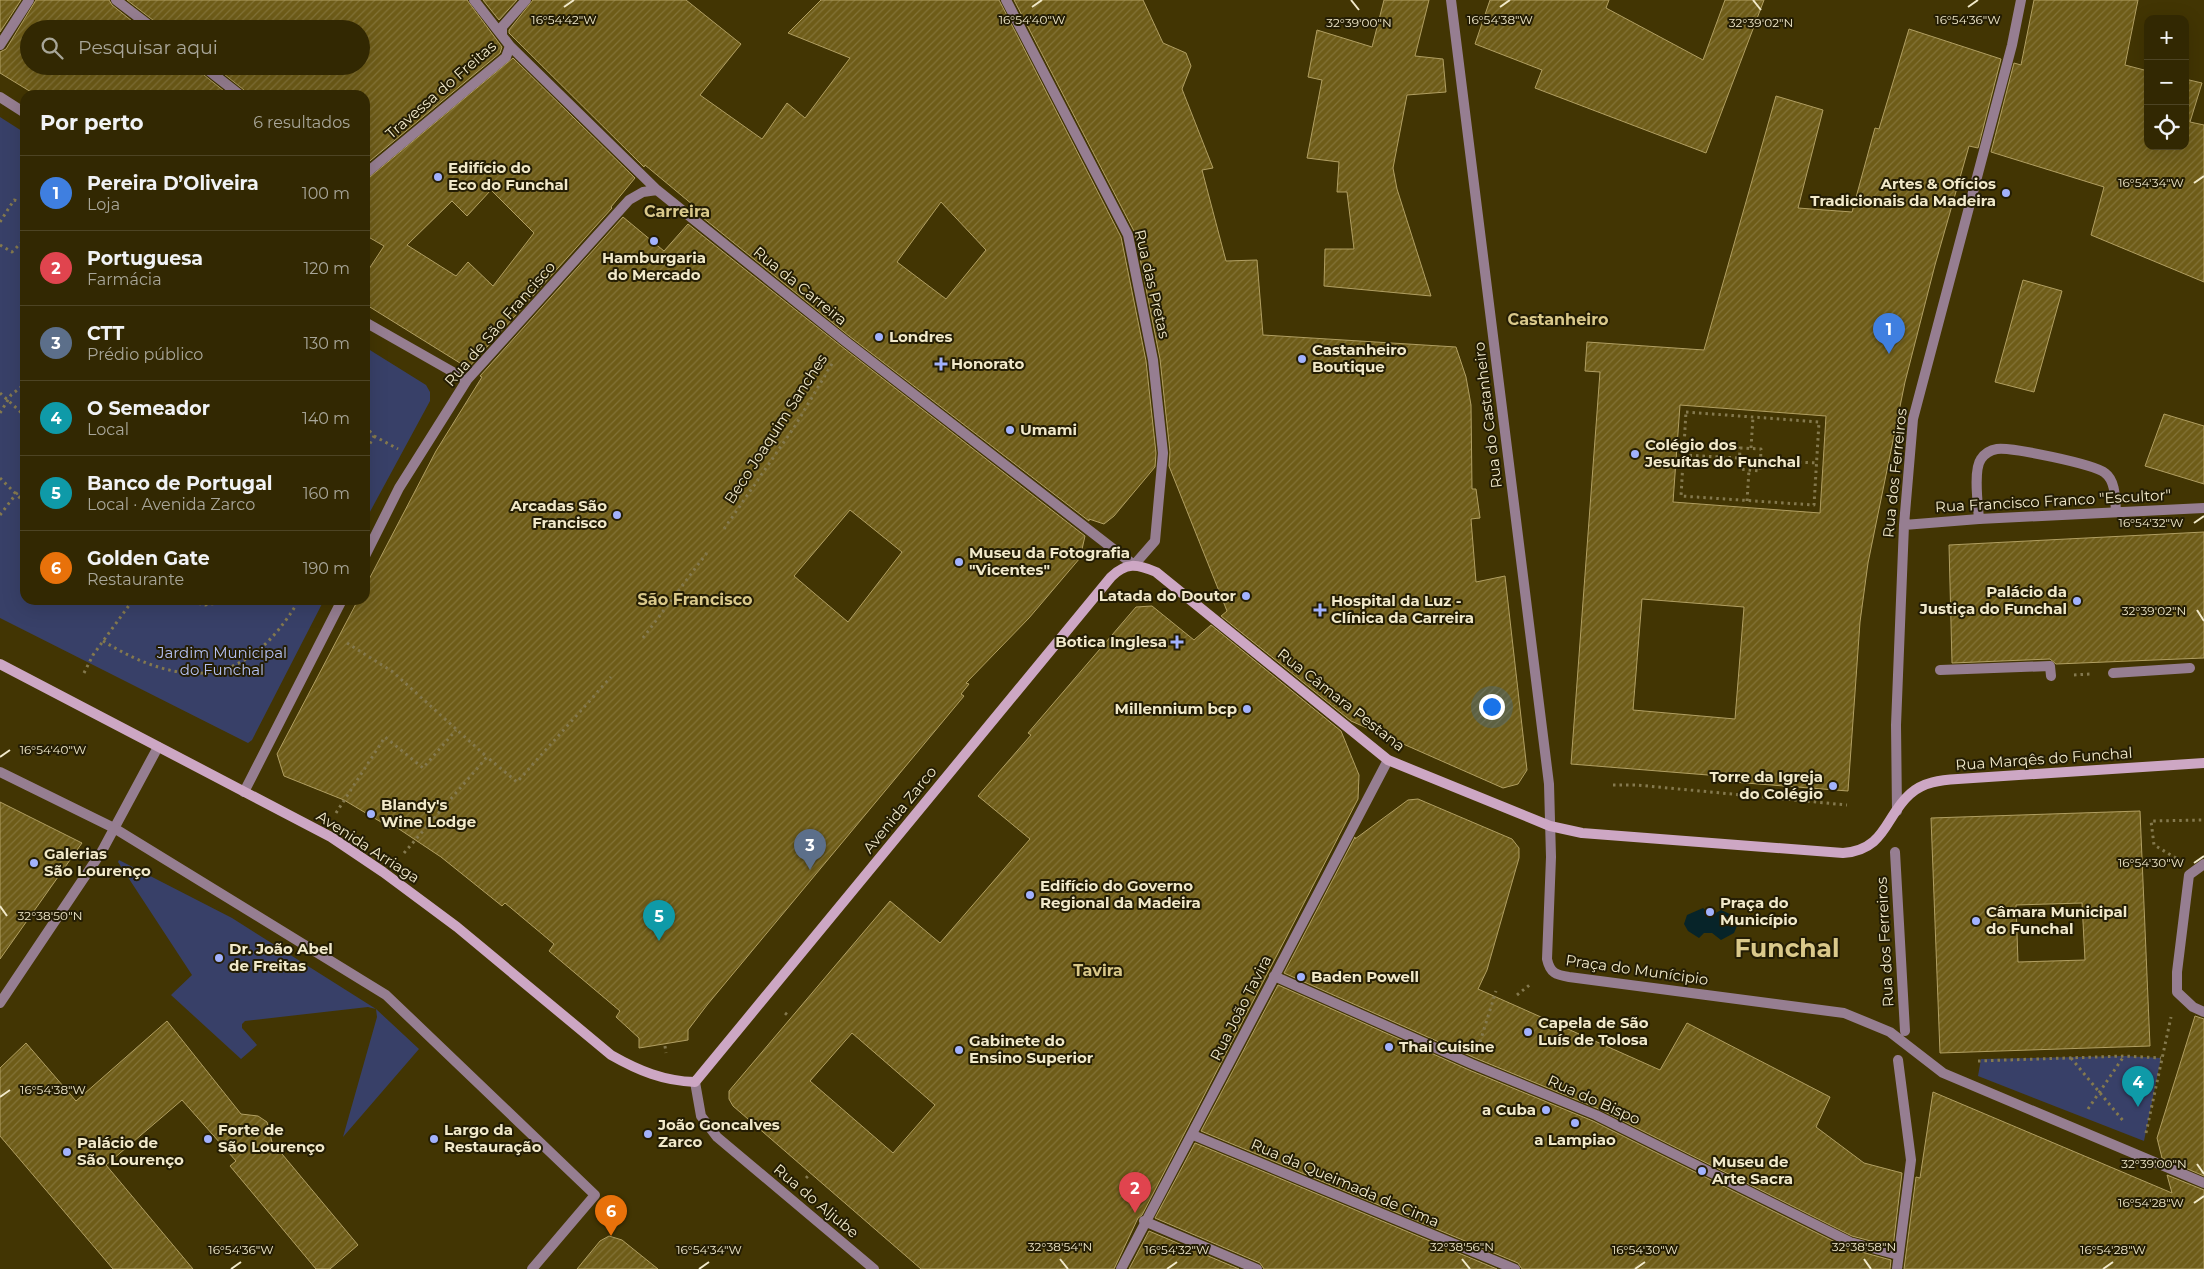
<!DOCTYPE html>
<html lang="pt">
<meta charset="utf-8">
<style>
body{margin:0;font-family:Montserrat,sans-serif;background:#3a300c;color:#f1f3f6}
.controls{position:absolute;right:15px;top:15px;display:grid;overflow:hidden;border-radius:10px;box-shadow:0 5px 20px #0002}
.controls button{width:45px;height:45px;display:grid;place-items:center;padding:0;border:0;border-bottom:1px solid #4d4424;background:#322802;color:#f1f3f6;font:25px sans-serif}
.you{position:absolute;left:1491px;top:706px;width:18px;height:18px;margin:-12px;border:4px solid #fff;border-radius:50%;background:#1a73e8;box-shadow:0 0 0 8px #1a73e833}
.badge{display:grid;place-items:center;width:32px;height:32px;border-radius:50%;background:#db2777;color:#fff;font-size:16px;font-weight:700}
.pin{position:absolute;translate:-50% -41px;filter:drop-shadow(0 1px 2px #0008)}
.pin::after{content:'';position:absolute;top:26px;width:18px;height:15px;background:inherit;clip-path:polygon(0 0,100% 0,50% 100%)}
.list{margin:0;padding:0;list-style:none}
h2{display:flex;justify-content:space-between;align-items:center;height:65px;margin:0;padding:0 20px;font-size:21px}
h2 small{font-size:16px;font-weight:400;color:#a8a699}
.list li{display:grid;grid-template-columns:32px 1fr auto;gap:15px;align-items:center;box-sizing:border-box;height:75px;padding:0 20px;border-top:1px solid #4d4424}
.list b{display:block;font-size:19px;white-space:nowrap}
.list p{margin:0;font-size:16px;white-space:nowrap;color:#a8a699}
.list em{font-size:16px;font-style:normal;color:#a8a699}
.icon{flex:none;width:28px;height:28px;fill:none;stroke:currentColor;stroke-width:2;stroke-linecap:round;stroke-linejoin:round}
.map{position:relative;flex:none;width:2204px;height:1269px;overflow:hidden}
.search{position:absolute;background:#322802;box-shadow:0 5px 20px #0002;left:20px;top:20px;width:350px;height:55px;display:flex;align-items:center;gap:12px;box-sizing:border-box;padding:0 18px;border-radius:28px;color:#a8a699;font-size:19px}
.panel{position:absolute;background:#322802;box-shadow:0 5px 20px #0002;left:20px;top:90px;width:350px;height:515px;border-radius:15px}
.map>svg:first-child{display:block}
.green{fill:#384068}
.water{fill:#072429}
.building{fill:url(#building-hatch);stroke:#b19f62;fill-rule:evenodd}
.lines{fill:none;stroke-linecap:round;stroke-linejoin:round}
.path{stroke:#84794e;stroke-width:3;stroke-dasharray:2.5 4;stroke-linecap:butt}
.lane{stroke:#967e91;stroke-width:10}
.street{stroke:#967e91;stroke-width:10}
.secondary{stroke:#cda7c4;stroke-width:10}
.ticks{fill:none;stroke:#f1e9ca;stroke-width:2}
.poi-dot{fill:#a2b2fd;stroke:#241d04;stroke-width:2}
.labels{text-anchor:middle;stroke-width:4;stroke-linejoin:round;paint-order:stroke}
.street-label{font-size:15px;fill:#f1e9ca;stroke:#241d04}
.poi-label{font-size:15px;font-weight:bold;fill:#f1e9ca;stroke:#241d04;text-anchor:start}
.park-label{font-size:15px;fill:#b5c1f2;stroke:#241d04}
.neighbourhood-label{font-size:16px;font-weight:bold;fill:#dac98b;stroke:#241d04}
.town-label{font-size:25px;font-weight:bold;fill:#dac98b;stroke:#241d04}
.ticks-label{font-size:12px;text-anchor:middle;fill:#f1e9ca;stroke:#241d04;stroke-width:4;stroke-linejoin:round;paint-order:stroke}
</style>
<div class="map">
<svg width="2204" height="1269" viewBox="0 0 2204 1269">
<defs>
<pattern id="building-hatch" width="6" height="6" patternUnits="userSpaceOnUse" patternTransform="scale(1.25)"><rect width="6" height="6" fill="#6e5c18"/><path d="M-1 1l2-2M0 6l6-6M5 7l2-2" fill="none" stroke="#837338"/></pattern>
</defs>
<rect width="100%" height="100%" fill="#423503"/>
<path class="green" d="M0 117 25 133V600H324L252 740 248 743 0 618Z
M365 347 426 385 430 392V401L365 521Z
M119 860 232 918 376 1009 419 1049 343 1137 377 1017 376 1009 368 1007 245 1021 242 1024V1028L257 1045 241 1059 171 995 192 975 118 862Z
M2125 1056 2161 1058 2144 1141 1978 1076 1981 1059Z"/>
<path class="water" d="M1703 908 1712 915 1721 910 1732 915 1737 926 1734 933 1721 940 1712 933H1704L1699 938 1688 931 1684 924 1687 915Z"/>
<path class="building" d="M0 0H21L0 32Z
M36 0H109L112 5 142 29H29V66H196L199 71 229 95H36L0 73V52L6 49Z
M127 0H467L502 47 500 53 365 165V95H247L244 90 214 66H361V29H161L158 24Z
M483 0H517L499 20Z
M533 0H686L741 44 700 95 762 139 787 103 805 118 850 58 788 33 821 0H999L1121 237 1146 361 1156 453 1155 467 1114 516 1104 524 1089 519V521L849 336 697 213 699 210 645 165 644 167 509 33V30ZM941 202 986 250 946 299 897 262Z
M1014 0H1143L1163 43 1186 53 1191 66 1182 89 1213 168 1202 170 1226 261 1257 260 1263 335 1456 347 1466 377 1471 405 1472 489H1476L1480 518 1471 519 1476 582 1505 576 1527 770 1518 784 1503 788 1351 721 1221 616 1227 611 1169 466 1170 452 1160 359 1135 233Z
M1384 0H1429L1415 56 1443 59 1446 92 1407 95 1393 168 1397 189 1431 296 1324 286 1325 249H1354L1347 192H1337L1339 162 1307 158 1322 80 1308 77 1317 30 1372 47Z
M1490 0H1609L1606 8 1703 60 1725 0H1764L1706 153 1535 88 1542 70 1475 44Z
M2034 0H2138L2125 65 2148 71V146H2185V79L2202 83 2190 122 2204 125V282L2091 235 2104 187 1991 152 2014 63 2021 65Z
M1909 29 2001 59 1978 148 1969 146 1935 265 1905 382 1868 563 1860 622 1848 791 1733 782V777L1571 764 1600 372 1585 371 1587 342 1704 350 1776 96 1823 110 1798 208 1852 212 1875 128 1879 129ZM1680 405 1826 416 1820 513 1673 502ZM1642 599 1744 607 1735 719 1633 710Z
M513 58 635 178 611 207 612 208 468 368 365 304V275L384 246 365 235V181ZM491 190 534 233 493 286 468 262 456 276 407 245 452 201 467 216Z
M623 217 664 251 688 224 841 346 1085 536 1080 558 1029 618 966 683 969 684 961 694 964 696 707 1005 688 1030V1040L639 1048V1038L616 1017 620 1011 549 951 554 944 505 903 502 906 441 857 393 825 391 828 344 800 284 776 277 754 358 600H365V587L436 451 482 377 480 376ZM850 510 902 552 848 622 794 576Z
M2023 280 2062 291 2034 392 1995 382Z
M2164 414 2204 426V484L2145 466Z
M2204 532V658L2056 664 2050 659 1952 663 1949 545Z
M1152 606 1194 640 1211 625 1341 731 1359 775 1358 799 1142 1215 1138 1218 1114 1269H921L733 1106 729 1099V1091L890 901 940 943 1030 839 978 796 1031 735 1028 733 1136 607ZM852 1033 935 1105 893 1153 810 1081Z
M1418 799 1512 839 1519 848V858L1487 970 1478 989 1660 1070 1687 1023 1830 1097 1816 1127 1864 1163 1902 1173 1893 1247 1852 1236 1599 1109 1475 1058 1284 973 1355 837V839L1408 800Z
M0 802 82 843 0 959Z
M2140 811 2150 1046 1940 1053 1931 818ZM2082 903 2085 960 2018 962 2016 905Z
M1278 985 1469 1070 1593 1121 1847 1248 1891 1260 1890 1269H1522L1518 1263 1201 1131Z
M2195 1016 2204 1019V1176L2162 1158 2157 1138Z
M167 1021 241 1114 258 1116 267 1122 272 1142 358 1245 330 1269H316L230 1166 236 1161 182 1100 106 1165 193 1269H113L0 1136V1068L26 1043 76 1101Z
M1933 1092 2172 1193 2167 1175 2204 1190V1269H1904L1916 1177 1920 1178Z
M1195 1143 1497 1269H1264L1260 1263 1155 1218Z
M1149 1231 1239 1269H1129Z
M609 1236 622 1240 658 1269H577L600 1241Z"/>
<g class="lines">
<path class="path" d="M0 222 14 200 25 203
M0 245 12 252 25 239
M0 393 25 416
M1686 412 1819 422 1814 505 1681 496Z
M0 413 11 395 25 384
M365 426 374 436 365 453
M374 436 398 449
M1740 448 1761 449 1760 471 1739 469Z
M1751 448 1753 417
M1683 455 1739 458
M1760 460 1817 463
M0 478 25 503
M1747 501 1749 470
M0 515 16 494 25 488
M724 529 795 426 833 362
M186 600 205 605 236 600
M643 638 709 550
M103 641C185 691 248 687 299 600
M347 643 393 672 487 757
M84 673 93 655 133 600
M2074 675 2090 674
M1613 785H1637L1847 805
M336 813 385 737 423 768 456 730
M404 853 487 757 517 782 611 677
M2176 858 2154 845 2151 821 2204 820
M1517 995 1532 983
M785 1013 790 1017
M1480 1042 1496 991
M665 1046 666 1053
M2071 1058 2125 1123
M1978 1061 2125 1056 2161 1058
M2088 1109 2124 1056
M2146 1133 2171 1017
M806 1178 810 1174"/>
<path class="lane" d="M1979 519C1978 505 1973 470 1981 459 1985 453 1991 450 1997 449 2011 447 2094 464 2105 473 2116 481 2115 500 2116 512
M2204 864 2189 875 2177 972V992L2193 1007 2204 1012
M0 1003 102 851 158 747"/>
<path class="street" d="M116 0 154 29
M474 0 510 46 657 190 845 341 1134 565 1155 541 1163 453 1153 360 1128 235 1006 0
M1451 0 1549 784 1551 857 1547 959C1550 973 1556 975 1569 977L1844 1013 1890 1032 1943 1073 2204 1183
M502 34V27L526 0
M0 45 29 0
M203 66 240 95
M0 97 25 113
M365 174 506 57 510 46
M365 322 467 380
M1904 525 1979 519 2204 508
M365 556 399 488 467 380 629 200 643 192 657 190
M1940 670 2050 666 2051 676
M2113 673 2190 668
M0 772 114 828 386 995 595 1195 532 1269
M244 792 342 600
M1897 811 1896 725 1904 525 1913 419 2012 45 2021 0
M1895 852 1905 1031
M1274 976 1472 1064 1596 1115 1850 1242 1898 1255
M695 1082 701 1116 717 1137 874 1269
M1193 1135 1515 1269
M1144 1221 1257 1269
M1121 1269 1388 760
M1897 1269 1911 1160 1898 1060"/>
<path class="secondary" d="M0 664 331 837 383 872 457 927 611 1055C639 1071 664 1081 695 1082L1111 577C1126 562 1137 564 1156 572L1388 760 1550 826 1582 833 1843 853C1886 850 1885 816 1910 794 1923 782 1941 780 1958 779L2204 763"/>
</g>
<path class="ticks" d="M1351 0 1359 10M1753 0 1761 10M564 7 574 0M1032 7 1042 0M1500 7 1510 0M1968 7 1978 0M2194 183 2204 176M2194 523 2204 516M2197 610 2204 621M0 757 10 750M2194 863 2204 856M0 906 7 916M0 1097 10 1090M2197 1164 2204 1174M2194 1203 2204 1196M1060 1259 1068 1269M1462 1259 1470 1269M1864 1259 1871 1269M231 1269 241 1262M699 1269 709 1262M1167 1269 1177 1262M1635 1269 1645 1262M2103 1269 2113 1262"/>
<g class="poi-dot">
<circle cx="438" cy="177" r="5"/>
<circle cx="2006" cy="193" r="5"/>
<circle cx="654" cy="241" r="5"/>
<circle cx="879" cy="337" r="5"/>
<circle cx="1302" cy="359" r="5"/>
<path d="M938.5 356.5h5v5h5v5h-5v5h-5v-5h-5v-5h5z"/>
<circle cx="1010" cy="430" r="5"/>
<circle cx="1635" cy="454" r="5"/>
<circle cx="617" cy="515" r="5"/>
<circle cx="959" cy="562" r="5"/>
<circle cx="1246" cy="596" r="5"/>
<circle cx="2077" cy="601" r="5"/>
<path d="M1317.5 602.5h5v5h5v5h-5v5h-5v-5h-5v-5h5z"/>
<path d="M1174.5 634.5h5v5h5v5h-5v5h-5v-5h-5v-5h5z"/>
<circle cx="1247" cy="709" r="5"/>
<circle cx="1833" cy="786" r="5"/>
<circle cx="371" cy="814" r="5"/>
<circle cx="34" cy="863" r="5"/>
<circle cx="1030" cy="895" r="5"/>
<circle cx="1710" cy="912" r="5"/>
<circle cx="1976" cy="921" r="5"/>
<circle cx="219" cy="958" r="5"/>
<circle cx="1301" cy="977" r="5"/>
<circle cx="1528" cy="1032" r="5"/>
<circle cx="1389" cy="1047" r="5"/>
<circle cx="959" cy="1050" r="5"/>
<circle cx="1546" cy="1110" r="5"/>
<circle cx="1575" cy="1123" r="5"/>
<circle cx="648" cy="1134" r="5"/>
<circle cx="208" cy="1139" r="5"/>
<circle cx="434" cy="1139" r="5"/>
<circle cx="67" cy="1152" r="5"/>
<circle cx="1702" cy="1171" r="5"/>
</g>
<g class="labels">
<g class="street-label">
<text transform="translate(441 90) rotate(-41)" y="5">Travessa do Freitas</text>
<text transform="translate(1152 284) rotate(77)" y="5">Rua das Pretas</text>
<text transform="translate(800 286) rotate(39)" y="5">Rua da Carreira</text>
<text transform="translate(500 324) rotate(-49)" y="5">Rua de São Francisco</text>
<text transform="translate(1488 415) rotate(-97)" y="5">Rua do Castanheiro</text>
<text transform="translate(776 429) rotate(-57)" y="5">Beco Joaquim Sanches</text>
<text transform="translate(1895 473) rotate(-84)" y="5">Rua dos Ferreiros</text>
<text transform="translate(2053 501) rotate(-3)" y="5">Rua Francisco Franco "Escultor"</text>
<text transform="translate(1341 700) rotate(38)" y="5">Rua Câmara Pestana</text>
<text transform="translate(2044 759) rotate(-4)" y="5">Rua Marqês do Funchal</text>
<text transform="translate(900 810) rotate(-51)" y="5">Avenida Zarco</text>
<text transform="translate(368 847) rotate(33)" y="5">Avenida Arriaga</text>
<text transform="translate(1885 942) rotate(-93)" y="5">Rua dos Ferreiros</text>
<text transform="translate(1637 970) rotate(8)" y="5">Praça do Munícipio</text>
<text transform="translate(1241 1008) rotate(-63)" y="5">Rua João Tavira</text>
<text transform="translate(1594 1100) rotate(24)" y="5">Rua do Bispo</text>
<text transform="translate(1345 1183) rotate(23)" y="5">Rua da Queimada de Cima</text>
<text transform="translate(816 1201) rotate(40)" y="5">Rua do Aljube</text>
</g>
<g class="poi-label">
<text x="448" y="173">Edifício do<tspan x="448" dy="17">Eco do Funchal</tspan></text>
<text x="1996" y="189" text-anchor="end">Artes &amp; Ofícios<tspan x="1996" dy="17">Tradicionais da Madeira</tspan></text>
<text x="654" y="263" text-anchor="middle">Hamburgaria<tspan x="654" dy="17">do Mercado</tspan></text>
<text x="889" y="342">Londres</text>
<text x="1312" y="355">Castanheiro<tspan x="1312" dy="17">Boutique</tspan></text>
<text x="951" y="369">Honorato</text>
<text x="1020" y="435">Umami</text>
<text x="1645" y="450">Colégio dos<tspan x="1645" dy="17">Jesuítas do Funchal</tspan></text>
<text x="607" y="511" text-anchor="end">Arcadas São<tspan x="607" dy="17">Francisco</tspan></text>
<text x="969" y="558">Museu da Fotografia<tspan x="969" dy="17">"Vicentes"</tspan></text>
<text x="2067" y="597" text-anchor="end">Palácio da<tspan x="2067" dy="17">Justiça do Funchal</tspan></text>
<text x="1236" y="601" text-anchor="end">Latada do Doutor</text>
<text x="1331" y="606">Hospital da Luz -<tspan x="1331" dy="17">Clínica da Carreira</tspan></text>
<text x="1167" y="647" text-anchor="end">Botica Inglesa</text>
<text x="1237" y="714" text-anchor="end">Millennium bcp</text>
<text x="1823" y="782" text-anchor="end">Torre da Igreja<tspan x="1823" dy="17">do Colégio</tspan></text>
<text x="381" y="810">Blandy's<tspan x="381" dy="17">Wine Lodge</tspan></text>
<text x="44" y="859">Galerias<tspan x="44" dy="17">São Lourenço</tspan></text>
<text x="1040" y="891">Edifício do Governo<tspan x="1040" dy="17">Regional da Madeira</tspan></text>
<text x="1720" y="908">Praça do<tspan x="1720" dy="17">Município</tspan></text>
<text x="1986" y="917">Câmara Municipal<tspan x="1986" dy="17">do Funchal</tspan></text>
<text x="229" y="954">Dr. João Abel<tspan x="229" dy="17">de Freitas</tspan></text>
<text x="1311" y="982">Baden Powell</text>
<text x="1538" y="1028">Capela de São<tspan x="1538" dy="17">Luís de Tolosa</tspan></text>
<text x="969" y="1046">Gabinete do<tspan x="969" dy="17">Ensino Superior</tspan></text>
<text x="1399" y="1052">Thai Cuisine</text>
<text x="1536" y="1115" text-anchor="end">a Cuba</text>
<text x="658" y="1130">João Goncalves<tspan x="658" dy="17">Zarco</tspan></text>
<text x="218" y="1135">Forte de<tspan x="218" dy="17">São Lourenço</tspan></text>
<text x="444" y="1135">Largo da<tspan x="444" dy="17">Restauração</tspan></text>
<text x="1575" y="1145" text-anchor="middle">a Lampiao</text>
<text x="77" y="1148">Palácio de<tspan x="77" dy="17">São Lourenço</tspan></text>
<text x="1712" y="1167">Museu de<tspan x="1712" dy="17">Arte Sacra</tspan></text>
</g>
<g class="park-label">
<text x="222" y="658">Jardim Municipal<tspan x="222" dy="17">do Funchal</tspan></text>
</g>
<g class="neighbourhood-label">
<text x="677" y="217">Carreira</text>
<text x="1558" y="325">Castanheiro</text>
<text x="695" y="605">São Francisco</text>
<text x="1098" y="976">Tavira</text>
</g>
<g class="town-label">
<text x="1787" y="957">Funchal</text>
</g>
</g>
<g class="ticks-label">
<text x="1032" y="24">16°54'40"W</text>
<text x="1500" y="24">16°54'38"W</text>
<text x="1968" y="24">16°54'36"W</text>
<text x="564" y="24">16°54'42"W</text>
<text x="1359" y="27">32°39'00"N</text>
<text x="1761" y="27">32°39'02"N</text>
<text x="2151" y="187">16°54'34"W</text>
<text x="2151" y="527">16°54'32"W</text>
<text x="2154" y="615">32°39'02"N</text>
<text x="53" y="754">16°54'40"W</text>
<text x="2151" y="867">16°54'30"W</text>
<text x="50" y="920">32°38'50"N</text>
<text x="53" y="1094">16°54'38"W</text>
<text x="2154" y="1168">32°39'00"N</text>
<text x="2151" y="1207">16°54'28"W</text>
<text x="1060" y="1251">32°38'54"N</text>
<text x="1462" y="1251">32°38'56"N</text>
<text x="1864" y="1251">32°38'58"N</text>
<text x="241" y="1254">16°54'36"W</text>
<text x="709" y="1254">16°54'34"W</text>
<text x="1177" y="1254">16°54'32"W</text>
<text x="1645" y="1254">16°54'30"W</text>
<text x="2113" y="1254">16°54'28"W</text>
</g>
</svg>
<div class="controls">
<button>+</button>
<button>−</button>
<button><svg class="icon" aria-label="locate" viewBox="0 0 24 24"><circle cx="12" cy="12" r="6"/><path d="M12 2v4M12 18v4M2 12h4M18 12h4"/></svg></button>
</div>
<div class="you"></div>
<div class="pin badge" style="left:1889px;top:354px;background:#3f7fe0">1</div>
<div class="pin badge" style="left:1135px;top:1213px;background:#e0444e">2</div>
<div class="pin badge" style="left:810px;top:870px;background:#5c6f8a">3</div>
<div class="pin badge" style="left:2138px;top:1107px;background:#0f9aa8">4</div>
<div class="pin badge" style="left:659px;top:941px;background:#0f9aa8">5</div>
<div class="pin badge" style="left:611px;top:1236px;background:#e8710a">6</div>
<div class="search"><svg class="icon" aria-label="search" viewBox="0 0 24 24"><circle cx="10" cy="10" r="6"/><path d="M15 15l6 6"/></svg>Pesquisar aqui</div>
<section class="panel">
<h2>Por perto<small>6 resultados</small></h2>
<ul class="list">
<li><span class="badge" style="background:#3f7fe0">1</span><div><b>Pereira D’Oliveira</b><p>Loja</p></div><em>100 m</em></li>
<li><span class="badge" style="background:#e0444e">2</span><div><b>Portuguesa</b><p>Farmácia</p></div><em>120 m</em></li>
<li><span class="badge" style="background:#5c6f8a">3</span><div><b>CTT</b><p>Prédio público</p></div><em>130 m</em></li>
<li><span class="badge" style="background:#0f9aa8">4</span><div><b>O Semeador</b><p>Local</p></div><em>140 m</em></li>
<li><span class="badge" style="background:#0f9aa8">5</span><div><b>Banco de Portugal</b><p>Local · Avenida Zarco</p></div><em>160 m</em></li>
<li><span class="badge" style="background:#e8710a">6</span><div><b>Golden Gate</b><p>Restaurante</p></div><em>190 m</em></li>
</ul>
</section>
</div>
